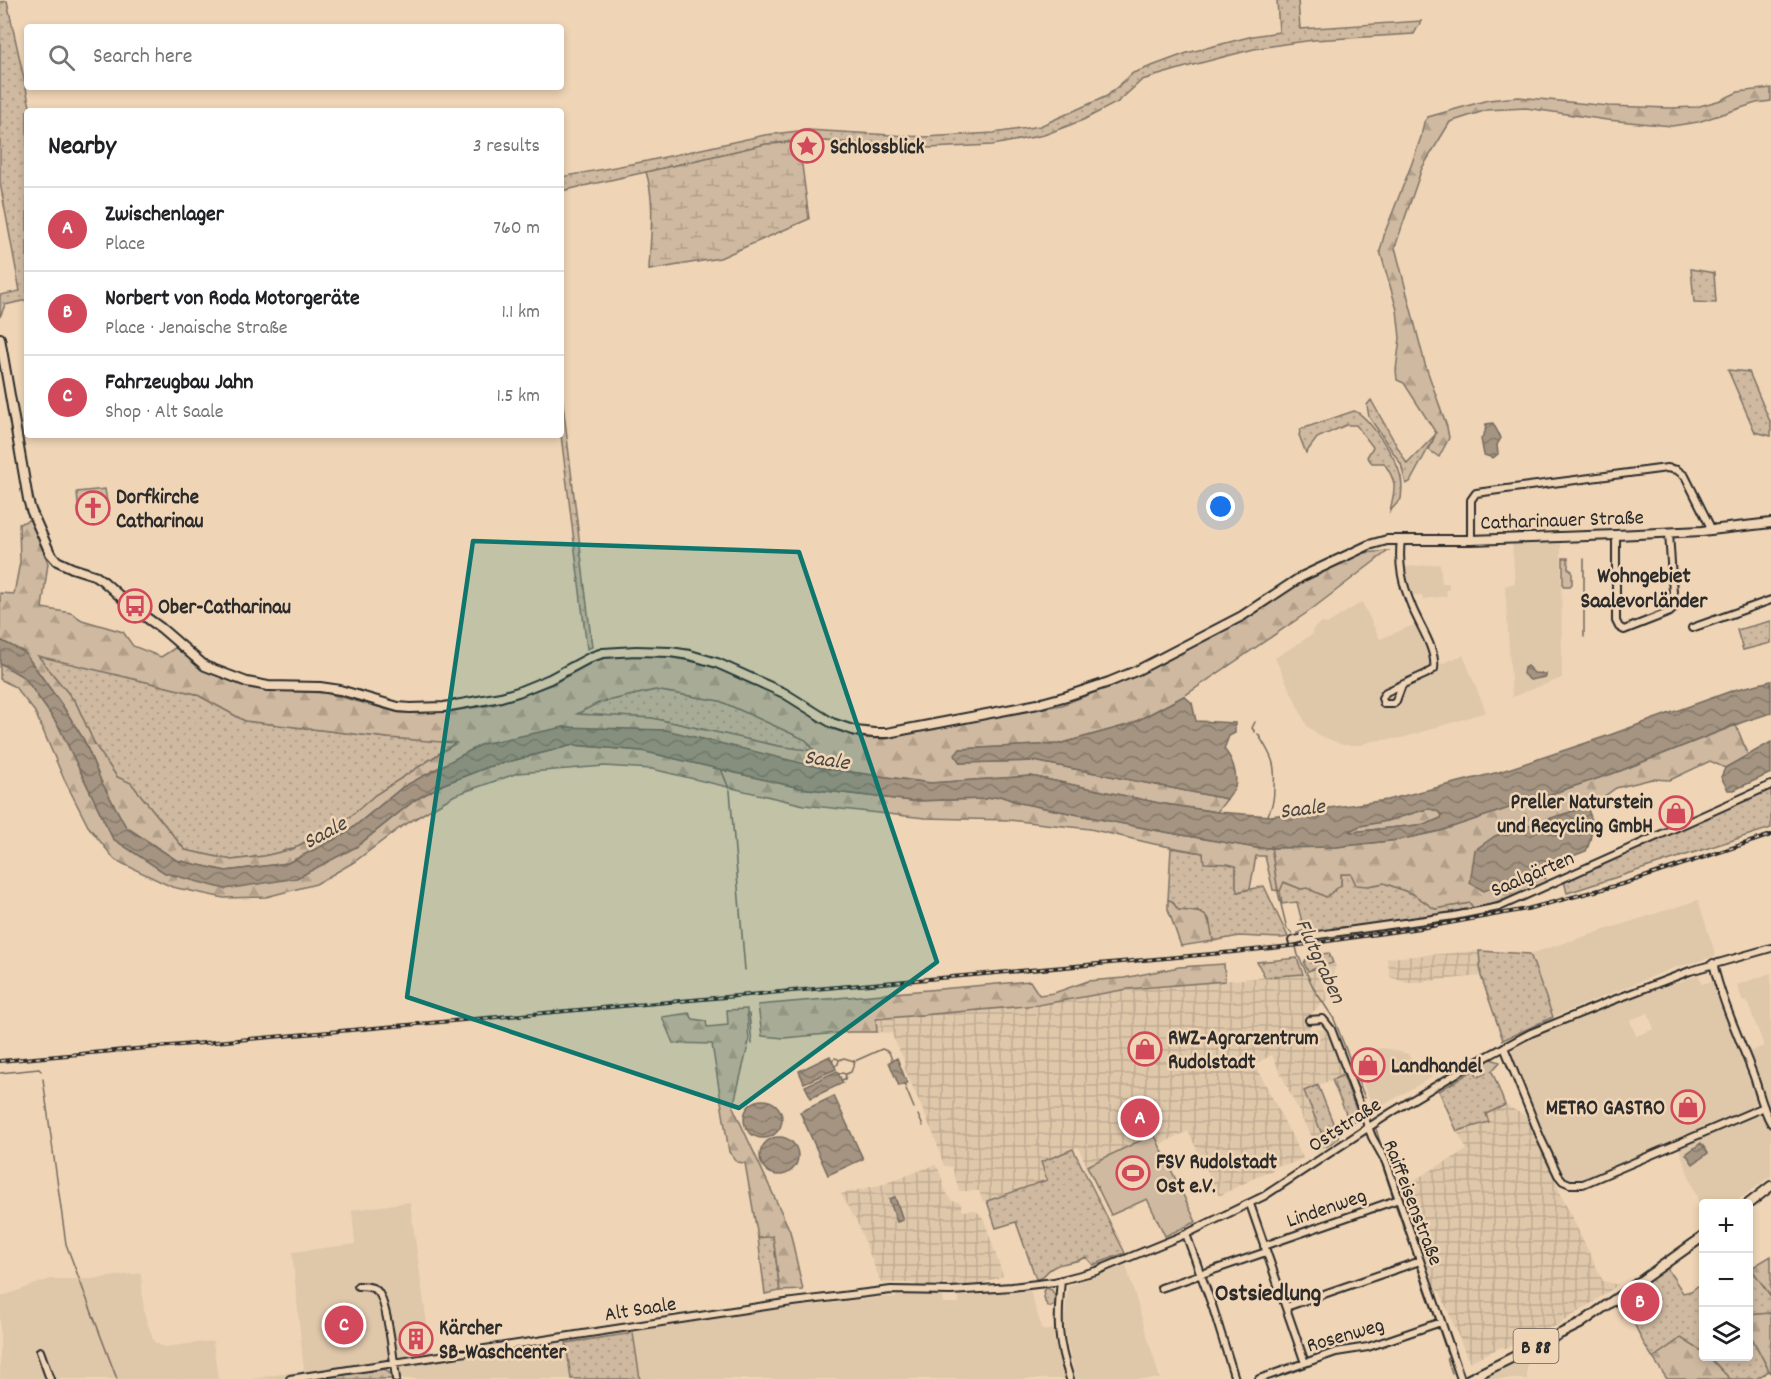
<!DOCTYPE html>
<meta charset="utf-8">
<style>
body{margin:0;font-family:Dekko,sans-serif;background:#f6f6f6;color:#202124}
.controls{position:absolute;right:18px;bottom:18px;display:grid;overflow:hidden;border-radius:6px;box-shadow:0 3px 9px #0003}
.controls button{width:54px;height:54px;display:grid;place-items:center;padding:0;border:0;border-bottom:2px solid #e0e0e0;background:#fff;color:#202124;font:30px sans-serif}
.you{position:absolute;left:1221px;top:507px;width:21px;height:21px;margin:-15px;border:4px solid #fff;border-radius:50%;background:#1a73e8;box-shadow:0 0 0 9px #1a73e833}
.badge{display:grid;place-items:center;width:39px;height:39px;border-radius:50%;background:#d1495b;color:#fff;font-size:20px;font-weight:700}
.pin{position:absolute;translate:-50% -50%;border:3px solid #fff;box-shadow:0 2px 6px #0006}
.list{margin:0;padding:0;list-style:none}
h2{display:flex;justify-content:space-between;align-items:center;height:78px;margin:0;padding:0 24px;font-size:26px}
h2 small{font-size:20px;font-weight:400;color:#757577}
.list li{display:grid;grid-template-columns:39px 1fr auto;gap:18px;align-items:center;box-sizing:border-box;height:84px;padding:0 24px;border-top:2px solid #e0e0e0}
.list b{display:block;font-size:22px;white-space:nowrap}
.list p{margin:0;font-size:20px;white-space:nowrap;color:#757577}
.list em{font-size:20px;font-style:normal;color:#757577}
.icon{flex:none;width:33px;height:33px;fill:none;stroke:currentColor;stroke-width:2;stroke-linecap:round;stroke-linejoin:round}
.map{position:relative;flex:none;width:1771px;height:1379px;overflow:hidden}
.search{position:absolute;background:#fff;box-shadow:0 3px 9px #0003;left:24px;top:24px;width:540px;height:66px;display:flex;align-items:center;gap:15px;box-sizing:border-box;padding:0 21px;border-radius:6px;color:#757577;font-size:22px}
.panel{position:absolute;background:#fff;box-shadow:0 3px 9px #0003;left:24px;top:108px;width:540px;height:330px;border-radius:6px}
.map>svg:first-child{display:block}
.built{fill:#dfc7aa;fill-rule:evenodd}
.industrial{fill:url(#industrial-grid)}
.grass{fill:url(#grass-dots);stroke:#7d7266;stroke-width:1.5}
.forest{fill:url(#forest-firs);stroke:#7d7266;stroke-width:1.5;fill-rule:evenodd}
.wetland{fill:url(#wetland-marsh);stroke:#7d7266;stroke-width:1.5}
.park{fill:url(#park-tufts);stroke:#7d7266;stroke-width:1.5}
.pitch{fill:#cfb9a0;stroke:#7d7266;stroke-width:1.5}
.water{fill:url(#water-waves);stroke:#746a5f;stroke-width:1.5;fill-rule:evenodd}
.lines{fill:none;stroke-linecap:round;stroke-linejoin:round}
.stream{stroke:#746a5f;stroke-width:1.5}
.minor-casing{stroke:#2b2b2b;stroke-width:10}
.major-casing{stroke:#2b2b2b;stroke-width:12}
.minor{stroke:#efd5b6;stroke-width:6}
.major{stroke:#efd5b6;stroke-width:8}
.rail-casing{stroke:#2b2b2b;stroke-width:4}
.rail{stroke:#efd5b6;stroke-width:1.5;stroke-dasharray:4.5;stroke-linecap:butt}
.marked{fill:#0f766e;fill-opacity:0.2;stroke:#0f766e;stroke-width:4.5;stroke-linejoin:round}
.labels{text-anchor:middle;stroke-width:5;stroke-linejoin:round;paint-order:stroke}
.shield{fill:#efd5b6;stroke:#665e55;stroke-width:1.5}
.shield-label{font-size:20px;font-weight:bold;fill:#2b2b2b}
.poi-label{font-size:21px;font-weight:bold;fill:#2b2b2b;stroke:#efd5b6;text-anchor:start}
.street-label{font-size:21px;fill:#2b2b2b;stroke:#efd5b6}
.neighbourhood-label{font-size:22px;font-weight:bold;fill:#2b2b2b;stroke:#efd5b6}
.water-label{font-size:22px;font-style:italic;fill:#494540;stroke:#efd5b6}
.quarter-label{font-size:24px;font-weight:bold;fill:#2b2b2b;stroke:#efd5b6}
</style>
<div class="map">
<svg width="1771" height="1379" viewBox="0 0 1771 1379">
<defs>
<pattern id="industrial-grid" width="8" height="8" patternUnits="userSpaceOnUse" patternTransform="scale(1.5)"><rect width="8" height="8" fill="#dfc7aa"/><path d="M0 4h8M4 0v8" fill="none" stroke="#c0ab92"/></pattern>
<pattern id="grass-dots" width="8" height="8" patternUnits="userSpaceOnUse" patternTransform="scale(1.5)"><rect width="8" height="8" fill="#cfb9a0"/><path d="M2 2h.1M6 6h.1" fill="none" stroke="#b29f8a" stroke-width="1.8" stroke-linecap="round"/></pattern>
<pattern id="forest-firs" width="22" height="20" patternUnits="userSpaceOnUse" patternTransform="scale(1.5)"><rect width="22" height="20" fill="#cfb9a0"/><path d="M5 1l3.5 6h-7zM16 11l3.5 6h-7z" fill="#b29f8a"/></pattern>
<pattern id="wetland-marsh" width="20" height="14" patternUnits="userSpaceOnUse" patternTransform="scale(1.5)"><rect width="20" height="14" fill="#cfb9a0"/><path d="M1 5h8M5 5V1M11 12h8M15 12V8" fill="none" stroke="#b29f8a"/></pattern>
<pattern id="park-tufts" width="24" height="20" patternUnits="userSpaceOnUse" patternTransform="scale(1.5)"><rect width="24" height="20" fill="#cfb9a0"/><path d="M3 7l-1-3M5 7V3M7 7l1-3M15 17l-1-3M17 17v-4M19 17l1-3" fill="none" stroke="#b29f8a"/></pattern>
<pattern id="water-waves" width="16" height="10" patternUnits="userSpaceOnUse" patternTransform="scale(1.5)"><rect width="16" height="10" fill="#a49481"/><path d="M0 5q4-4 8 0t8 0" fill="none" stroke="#86796a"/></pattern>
</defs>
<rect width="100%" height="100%" fill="#efd5b6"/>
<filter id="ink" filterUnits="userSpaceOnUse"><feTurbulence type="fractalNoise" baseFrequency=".0167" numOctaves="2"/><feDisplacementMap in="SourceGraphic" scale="12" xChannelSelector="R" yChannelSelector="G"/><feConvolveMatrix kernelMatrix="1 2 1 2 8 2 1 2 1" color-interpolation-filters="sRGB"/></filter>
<g filter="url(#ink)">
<path class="built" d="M1561 541 1562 678 1512 697 1505 586 1515 583 1512 543Z
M1440 564 1442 583H1449V589L1446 590 1447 596 1423 599 1422 595H1411L1404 567Z
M1362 602 1380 639 1416 624 1429 649 1430 657 1431 662 1426 669 1382 690 1378 698 1379 703 1383 707 1389 709 1394 707 1399 703 1402 692 1408 685 1435 675 1440 670 1441 664 1463 655 1486 712 1402 738 1372 741 1361 745H1343L1319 735 1307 726 1275 658 1313 634 1312 630 1320 623 1327 624Z
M1698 900 1716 956 1671 969 1553 1017 1530 954Z
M1771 973V1176L1734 1203 1704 1204 1703 1214 1678 1146 1768 1108 1747 1053 1764 1046 1747 1001 1743 1002 1737 985Z
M1699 975 1702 984 1712 981 1757 1101 1754 1106 1751 1109 1625 1163H1618L1619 1166 1581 1182 1575 1183 1564 1179 1559 1173 1543 1139 1512 1056V1049L1538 1036 1623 1001ZM1648 1013 1654 1029 1636 1036 1630 1020Z
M1384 1048 1408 1054 1417 1071 1426 1067 1432 1077 1375 1110 1350 1057 1368 1050Z
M410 1202 431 1353 566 1343 571 1379H252L304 1370 292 1252 355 1244 352 1210Z
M1126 1265 1160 1379H1076L1066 1338 1064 1320 1068 1286Z
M141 1273 144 1313 154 1342 164 1347 213 1341 218 1379H0V1297L50 1279H91Z
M1645 1284 1653 1304 1621 1319 1614 1306Z
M1030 1291 1040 1322 1041 1329 1045 1331 1053 1329 1054 1341 1067 1379H640L633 1333 635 1329 754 1312 884 1297 896 1298 897 1295H942L943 1303H959V1295Z
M1527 1357V1379H1478L1522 1359Z"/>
<path class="industrial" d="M1479 951 1481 976 1407 983 1390 977 1387 958Z
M1336 964 1332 980 1323 982 1329 1000 1318 1007 1309 1016 1310 1030 1325 1029 1343 1075 1304 1091 1327 1146 1318 1152 1272 1055 1255 1064 1303 1158 1290 1164 1276 1166 1270 1172H1266L1219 1196 1188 1131 1159 1145 1153 1134 1087 1166 1078 1147 1041 1162 1048 1180 983 1202 979 1191H959L952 1167 944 1166 935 1138 904 1067V1060L891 1033 877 1032 876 1019 1038 1005 1128 989 1303 974Z
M1505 1105 1528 1117 1562 1197 1603 1281 1615 1284H1620L1560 1324 1506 1348 1501 1347 1469 1362 1440 1292 1433 1288 1398 1189 1467 1150 1457 1131 1488 1123 1486 1114Z
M935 1165 939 1170 946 1192 952 1201 960 1202 963 1211 973 1210 979 1213 984 1220 1003 1276 986 1282 980 1287H917L914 1283H881L855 1217H853L841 1194 884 1184Z"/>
<path class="grass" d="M1277 0H1298L1300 29 1421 21 1414 34 1314 40 1284 44 1254 49 1193 65 1142 80 1118 102 1083 120 1044 135 993 145 929 148 809 140 766 144 646 172 561 191V177L647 161 765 135 807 130 925 137 994 133 1040 126 1107 96 1133 73 1187 53 1253 36 1279 32Z
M7 1 31 111H27V300L5 305 0 317V295L20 291 0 183V2Z
M1691 269 1714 273 1716 303 1694 302Z
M1728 370 1749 372 1771 424V436L1755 432Z
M561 387 592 647 587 649 561 435Z
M1371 400 1407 464 1436 434 1410 482 1406 484 1401 464 1369 417 1367 405Z
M1354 411C1367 414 1395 457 1399 471 1403 480 1402 489 1401 499L1390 511C1395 487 1398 484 1384 463H1372L1367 457 1373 447 1356 425H1346L1317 438 1306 453 1299 435 1301 429Z
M105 489 109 515 79 517 77 492Z
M1771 621V643L1743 650 1737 630Z
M37 655 196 694 245 721 388 738 457 742 375 795 350 817 292 849 264 856 232 860 185 850 131 783 117 777 95 745 76 703Z
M655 690 720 701 806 740 815 752 778 746 652 718 575 714 598 703Z
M1771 788V828L1567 893 1564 881Z
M1171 848 1203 853 1236 866V886L1238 892 1264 886 1288 937 1281 938 1239 936 1213 941 1209 919 1201 912 1178 910 1172 901 1168 900Z
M1341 874H1352L1368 886 1384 883 1413 894 1435 909 1470 903 1474 909 1356 927H1334L1327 932 1298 936V933L1304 930 1297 902 1282 904 1280 891 1283 882 1301 889 1307 888 1334 889 1341 885Z
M1479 951 1530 954 1553 1017 1503 1040 1481 976Z
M1329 953 1333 963 1308 971 1304 963 1308 956Z
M1297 958 1303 974 1265 977 1257 962Z
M1491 1059 1500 1062 1492 1071 1505 1105 1486 1114 1489 1122 1457 1131 1439 1091 1474 1070 1478 1077 1486 1073 1482 1065Z
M1343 1075 1358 1115 1351 1126 1332 1080Z
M1318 1085 1339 1138 1327 1146 1304 1091Z
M1073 1149 1125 1253 1093 1265 1086 1257C1070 1266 1055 1259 1042 1278L1036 1279 1016 1222 996 1228 987 1201 1047 1180 1041 1162Z
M773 1236 780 1291 765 1294 758 1238Z
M1667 1268 1683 1293 1691 1291 1703 1282V1352L1681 1339 1653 1358 1643 1342 1630 1315 1653 1304 1645 1284Z
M1751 1268 1770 1295 1771 1313 1749 1315 1748 1270Z
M1046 1288 1052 1290 1056 1298V1304L1051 1307H1049L1045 1302 1043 1291Z
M1749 1332 1769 1371 1756 1379H1730L1709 1357 1748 1356Z
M633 1333 640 1379H571L566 1343Z
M384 1369 389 1373 393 1379H327V1377Z"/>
<path class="forest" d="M1771 88V101L1756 103 1698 122 1672 126 1607 120 1526 108 1487 110 1450 122 1422 168 1395 247 1425 364 1447 427 1449 438 1439 457 1429 450 1436 433 1404 383 1397 380 1396 370 1400 338 1397 310 1380 251 1385 232 1412 163 1421 137 1424 122 1428 117 1488 100 1519 97 1608 106 1671 108 1696 107 1721 100 1738 92Z
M31 519 48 563 42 608 71 613 82 620 123 632 133 646 161 657 175 648 209 672 240 685 269 690 326 693 400 713 442 712 493 705 553 684 598 659 636 655 670 657 714 666 784 696 801 706 819 722 839 731 860 738 886 739 944 725 1062 705 1136 676 1242 621 1299 579 1352 554 1388 551 1308 612 1184 696 1131 724 1059 744 960 749V763L1034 761 1227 799 1217 812 1159 803 1031 776 931 783 822 768 564 727 403 787 345 834 288 863 226 871 176 860 126 827 101 781 84 740 64 708 24 652 0 640V593L14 594 20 562 19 524ZM38 656 196 694 245 721 388 738 456 743 375 795 350 817 293 849 264 856 232 860 185 850 131 783 117 777 95 745 76 703ZM655 690 720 701 806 740 815 751 778 746 652 718 577 714 598 703Z
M0 663 25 678 58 725 113 839 225 889 356 847 415 800 444 784 488 767 573 745 642 751 800 788 912 801 984 799 1000 796 1020 803 1154 830 1257 848 1336 847 1398 840 1440 831 1620 771 1736 725 1748 755 1725 768 1710 761 1670 780 1652 779 1616 788 1599 800 1586 807 1495 836 1484 890 1542 868 1546 882 1484 908 1474 909 1470 903 1435 909 1413 894 1384 883 1368 886 1356 885 1351 874H1341V885L1326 897 1307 888 1301 889 1284 882 1280 891 1273 890 1265 856H1256L1250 889 1237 892 1236 886V866L1228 864 1204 863 1203 853 1154 844 1090 829 1009 820 925 818 804 805 652 769 604 766 518 773 455 795 401 827 354 862 316 884 266 897 224 898 172 887 115 860 88 826 64 779 35 712 15 687 0 679Z
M1427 809C1434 809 1437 810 1442 815L1441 818 1427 824 1351 832 1349 831 1360 826 1387 821Z
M1168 900 1172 901 1178 910C1208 913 1208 911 1213 941L1181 946 1168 909Z
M1224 964 1225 981 1128 989 1038 1005 876 1019 877 1032H849L784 1038 762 1036 758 1005 1030 981 1039 995 1054 993 1088 981 1124 978 1179 967Z
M747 1009 749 1042 733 1107 790 1231 803 1290 780 1291 773 1236 758 1238 745 1163 737 1162 729 1152 712 1044 673 1043 662 1017 689 1013 693 1019 706 1021 707 1027 728 1025 727 1010Z
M1771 1256V1299L1770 1295 1751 1268Z
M1771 1313V1374L1749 1332 1748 1315Z
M1681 1338 1703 1352 1704 1356 1709 1357 1730 1379H1667L1653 1358Z"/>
<path class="wetland" d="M799 142 809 219 720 258 649 270C650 238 656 203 646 172L766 144Z"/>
<path class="park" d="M1563 558H1568V568L1572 571V584L1570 586H1563Z"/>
<path class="pitch" d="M1154 1134 1196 1222 1165 1236 1147 1199 1111 1215 1087 1166Z"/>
<path class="water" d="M1493 423 1501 438 1497 445 1498 454 1493 458 1484 455 1481 439 1485 432 1486 424Z
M0 640 24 652 64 708 84 740 101 781 126 827 176 860 226 871 288 863 345 834 403 787 482 744 564 727 666 730 822 768 930 783 1031 776 1159 803 1217 812 1271 816 1387 800 1499 772 1607 736 1734 690 1771 681V713L1743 722 1620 771 1440 831 1398 840 1336 847 1256 848 1154 830 1020 803 1000 796 984 799 912 801 800 788 642 751 573 745 488 767 444 784 415 800 356 847 297 878 225 889 165 873 113 839 58 725 25 678 0 663ZM1427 809C1433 809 1437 810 1442 815L1441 818 1427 824 1351 832 1349 831 1360 826 1387 821Z
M1527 666 1534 673 1546 674V677L1530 680 1523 674 1524 668Z
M1184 696 1192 703 1196 721 1235 723V733L1229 736 1224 749C1232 758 1238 774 1235 787 1234 791 1229 795 1227 799L1034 761 960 763 955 755 960 749 1059 744 1131 724Z
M1771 742V773L1734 790H1728L1721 777 1725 768Z
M1586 807C1595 818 1592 839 1586 851L1484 891 1470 883 1475 850 1495 836Z
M830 1056 836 1069 804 1083 799 1071Z
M897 1058 907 1083 899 1086 889 1062Z
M837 1071 843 1083 811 1098 805 1086Z
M834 1096 863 1159 828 1175 800 1112Z
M744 1119a19 19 0 1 1 38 0a19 19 0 1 1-38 0Z
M760 1156a19 19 0 1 1 38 0a19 19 0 1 1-38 0Z
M1701 1143 1708 1153 1693 1164 1686 1154Z
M895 1197 903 1220 897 1222 889 1199Z"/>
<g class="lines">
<path class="stream" d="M1584 559V637
M1255 722 1252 728 1255 732
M1258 734C1271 756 1276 761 1274 787 1274 798 1273 805 1268 815
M721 769 730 791 745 970
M1271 846 1278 892 1287 929 1292 933 1294 939
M1295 943 1298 955 1314 989 1334 1019 1365 1098
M749 1014 752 1044
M832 1060 835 1058 838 1059
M835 1066 838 1064 839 1060 844 1058 854 1061
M0 1073 39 1069 41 1071
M838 1074 842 1073 845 1074
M43 1079 66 1244 117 1379
M841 1080 845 1079 846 1074 851 1072 855 1061 882 1049 889 1052 892 1060
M904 1084 914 1108
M918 1115 923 1126
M1376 1129 1380 1142
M1379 1155 1393 1197
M1395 1204 1406 1234
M1408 1239 1415 1259
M1417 1266 1436 1321
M1438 1326 1447 1353
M1447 1357 1449 1365
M1450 1367 1452 1373"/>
<g class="minor-casing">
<path id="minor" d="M1616 535V621L1619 627 1624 630 1670 612 1674 608 1669 533
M1401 539C1398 565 1402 583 1412 607 1419 625 1437 650 1434 669L1426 674 1386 692 1382 698 1384 704H1393L1396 701 1402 685
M1471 540V500L1476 493 1667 468 1677 470 1685 476 1712 530
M1692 628 1771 600
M1292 941 1311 936 1454 916 1499 907 1771 785
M1713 963C1722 1002 1739 1037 1753 1074 1759 1090 1762 1108 1771 1123
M1309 1020 1323 1019 1331 1029 1372 1137 1386 1162 1461 1379
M1504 1047 1541 1139 1558 1175 1563 1181 1570 1184H1583L1764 1107
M1250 1204 1305 1363
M1186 1234 1213 1308 1235 1379
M1264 1246 1399 1199
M1061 1280C1057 1321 1057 1340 1070 1379
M358 1286C364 1286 371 1286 376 1290 387 1297 394 1363 396 1379
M1161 1288 1266 1252
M1286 1307 1420 1261
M40 1351 50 1379
M290 1379 785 1303 891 1290 951 1291 1012 1287 1054 1282 1096 1271 1186 1234 1264 1196 1392 1112 1469 1066 1531 1033 1603 1004 1690 971 1771 948
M1259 1379 1336 1352 1368 1347 1441 1322"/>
</g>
<g class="major-casing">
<path id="major" d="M0 338 28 499 31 510 50 553 57 561 72 568 94 575 103 581 133 608 161 628 205 666 247 682 268 686 320 687 340 690 398 707 410 708 444 707 501 697 518 692 550 679 591 657 603 653 636 651 670 652 690 655 717 663 784 693 832 723 856 731 874 733H887L1038 704 1067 696 1109 682 1138 670 1242 616 1301 577 1369 545 1387 540H1471L1616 535 1702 531 1771 523
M1748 1204 1771 1186
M1469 1379 1580 1324 1704 1236"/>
</g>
<use href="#minor" class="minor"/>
<use href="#major" class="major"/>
<g class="rail-casing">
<path id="rail" d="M0 1061 1234 952 1300 945 1427 927 1527 909 1626 883 1771 835"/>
</g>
<use href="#rail" class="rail"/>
</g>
</g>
<path class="marked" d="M473 541 799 552 937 962 739 1108 407 997Z"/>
<defs>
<g id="sight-ring" transform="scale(1.725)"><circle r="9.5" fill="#efd5b6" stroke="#d1495b" stroke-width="1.5"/><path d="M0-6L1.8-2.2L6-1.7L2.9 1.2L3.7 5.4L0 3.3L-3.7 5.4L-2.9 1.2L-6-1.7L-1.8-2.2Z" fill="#d1495b"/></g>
<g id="church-ring" transform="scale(1.725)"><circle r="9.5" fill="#efd5b6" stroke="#d1495b" stroke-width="1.5"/><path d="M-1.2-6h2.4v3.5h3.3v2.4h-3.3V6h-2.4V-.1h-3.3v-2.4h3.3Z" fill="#d1495b"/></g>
<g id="bus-ring" transform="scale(1.725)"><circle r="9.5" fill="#efd5b6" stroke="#d1495b" stroke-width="1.5"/><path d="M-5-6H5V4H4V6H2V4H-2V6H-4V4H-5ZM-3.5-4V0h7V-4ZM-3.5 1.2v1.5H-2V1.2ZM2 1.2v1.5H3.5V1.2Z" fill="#d1495b"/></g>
<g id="shop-ring" transform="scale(1.725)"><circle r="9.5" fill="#efd5b6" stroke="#d1495b" stroke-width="1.5"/><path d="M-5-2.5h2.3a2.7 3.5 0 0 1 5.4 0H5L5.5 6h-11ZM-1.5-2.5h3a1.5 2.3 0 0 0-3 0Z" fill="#d1495b"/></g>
<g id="stadium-ring" transform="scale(1.725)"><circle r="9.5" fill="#efd5b6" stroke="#d1495b" stroke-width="1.5"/><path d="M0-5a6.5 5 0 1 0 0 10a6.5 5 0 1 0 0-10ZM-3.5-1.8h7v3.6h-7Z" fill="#d1495b"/></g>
<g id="building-ring" transform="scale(1.725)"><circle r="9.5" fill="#efd5b6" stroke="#d1495b" stroke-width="1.5"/><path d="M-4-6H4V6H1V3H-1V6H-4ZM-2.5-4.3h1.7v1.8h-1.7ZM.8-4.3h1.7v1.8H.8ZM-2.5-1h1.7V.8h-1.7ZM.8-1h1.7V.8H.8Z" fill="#d1495b"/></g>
</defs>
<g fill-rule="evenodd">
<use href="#sight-ring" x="807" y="146"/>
<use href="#church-ring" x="93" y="508"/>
<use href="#bus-ring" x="135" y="606"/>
<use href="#shop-ring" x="1676" y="813"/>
<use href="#shop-ring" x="1145" y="1049"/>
<use href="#shop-ring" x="1368" y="1065"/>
<use href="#shop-ring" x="1688" y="1107"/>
<use href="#stadium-ring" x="1133" y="1173"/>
<use href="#building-ring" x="416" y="1339"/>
</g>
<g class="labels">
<rect class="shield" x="1513.5" y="1329" width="45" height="34" rx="4.5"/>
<g class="shield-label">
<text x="1536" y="1353">B 88</text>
</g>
<g class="poi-label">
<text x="830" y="153">Schlossblick</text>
<text x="116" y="503">Dorfkirche<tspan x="116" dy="24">Catharinau</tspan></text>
<text x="158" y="613">Ober-Catharinau</text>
<text x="1653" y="808" text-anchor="end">Preller Naturstein<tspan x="1653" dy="24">und Recycling GmbH</tspan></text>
<text x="1168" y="1044">RWZ-Agrarzentrum<tspan x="1168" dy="24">Rudolstadt</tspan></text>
<text x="1391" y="1072">Landhandel</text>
<text x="1665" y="1114" text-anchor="end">METRO GASTRO</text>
<text x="1156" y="1168">FSV Rudolstadt<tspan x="1156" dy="24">Ost e.V.</tspan></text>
<text x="439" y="1334">Kärcher<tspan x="439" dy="24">SB-Waschcenter</tspan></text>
</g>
<g class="street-label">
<text transform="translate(1562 519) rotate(-2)" y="7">Catharinauer Straße</text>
<text transform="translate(1532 873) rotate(-23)" y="7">Saalgärten</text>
<text transform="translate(1344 1124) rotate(-33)" y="7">Oststraße</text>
<text transform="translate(1414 1202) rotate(69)" y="7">Raiffeisenstraße</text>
<text transform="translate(1326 1207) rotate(-19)" y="7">Lindenweg</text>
<text transform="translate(640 1308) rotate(-9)" y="7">Alt Saale</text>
<text transform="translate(1345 1334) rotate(-16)" y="7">Rosenweg</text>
</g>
<g class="neighbourhood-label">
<text x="1644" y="582">Wohngebiet<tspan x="1644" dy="25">Saalevorländer</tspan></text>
</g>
<g class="water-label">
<text transform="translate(827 758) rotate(8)" y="8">Saale</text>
<text transform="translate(1302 807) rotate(-7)" y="8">Saale</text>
<text transform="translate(324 831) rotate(-28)" y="8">Saale</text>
<text transform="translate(1322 960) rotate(65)" y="8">Flutgraben</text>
</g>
<g class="quarter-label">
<text x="1268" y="1300">Ostsiedlung</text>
</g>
</g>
</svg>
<div class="controls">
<button>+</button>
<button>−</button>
<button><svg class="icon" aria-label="layers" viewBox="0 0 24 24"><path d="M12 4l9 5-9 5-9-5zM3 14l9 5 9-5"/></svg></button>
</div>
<div class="you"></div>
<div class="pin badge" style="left:1140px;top:1118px">A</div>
<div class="pin badge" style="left:1640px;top:1302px">B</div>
<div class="pin badge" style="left:344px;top:1325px">C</div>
<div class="search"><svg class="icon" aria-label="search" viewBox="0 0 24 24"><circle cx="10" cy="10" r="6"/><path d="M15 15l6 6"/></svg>Search here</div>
<section class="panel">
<h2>Nearby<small>3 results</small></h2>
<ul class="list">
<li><span class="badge">A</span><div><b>Zwischenlager</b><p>Place</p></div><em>760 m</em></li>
<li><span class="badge">B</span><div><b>Norbert von Roda Motorgeräte</b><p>Place · Jenaische Straße</p></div><em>1.1 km</em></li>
<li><span class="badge">C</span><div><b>Fahrzeugbau Jahn</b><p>Shop · Alt Saale</p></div><em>1.5 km</em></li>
</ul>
</section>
</div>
